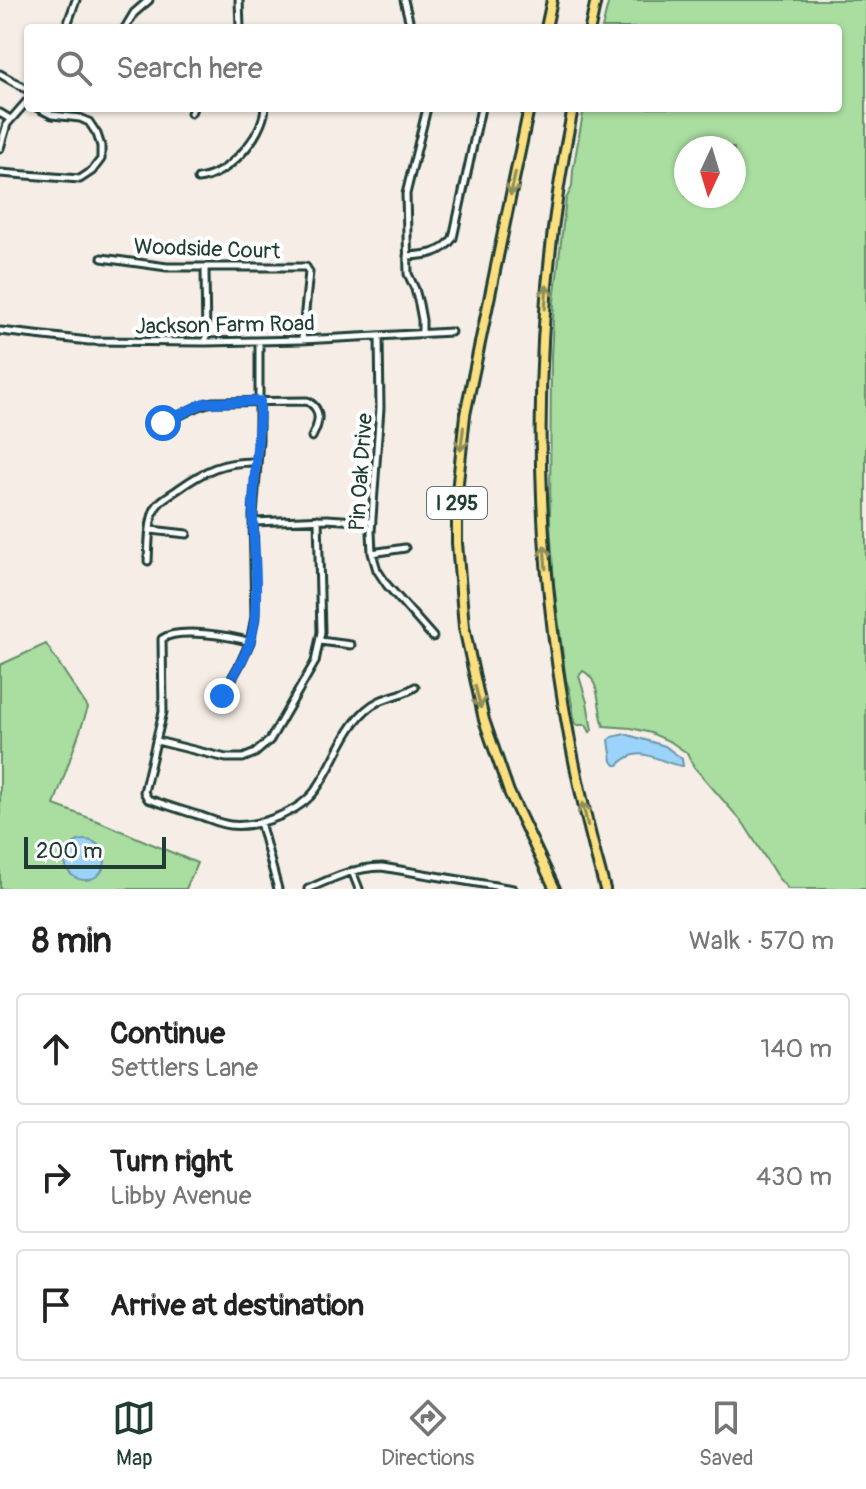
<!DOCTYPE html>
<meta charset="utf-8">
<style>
body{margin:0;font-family:Pangolin,sans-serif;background:#f6f6f6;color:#222}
.compass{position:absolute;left:674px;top:136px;width:72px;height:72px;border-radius:50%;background:#fff;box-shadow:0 2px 6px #0004;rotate:184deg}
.scale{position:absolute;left:24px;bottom:20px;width:142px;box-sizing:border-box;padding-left:8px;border:4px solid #1f3d34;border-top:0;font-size:22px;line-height:28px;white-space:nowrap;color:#1f3d34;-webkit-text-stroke:6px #fff;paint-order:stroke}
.stop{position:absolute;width:24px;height:24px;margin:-18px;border:6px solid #1a73e8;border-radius:50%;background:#fff}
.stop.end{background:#1a73e8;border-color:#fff;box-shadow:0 2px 8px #0008}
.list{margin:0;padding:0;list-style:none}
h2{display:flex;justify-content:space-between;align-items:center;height:104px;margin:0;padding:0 32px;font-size:34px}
h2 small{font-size:26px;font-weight:400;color:#767676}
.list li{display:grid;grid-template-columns:52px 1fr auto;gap:24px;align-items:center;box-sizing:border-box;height:112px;margin:0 16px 16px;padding:0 16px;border:2px solid #e0e0e0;border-radius:8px}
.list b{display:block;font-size:30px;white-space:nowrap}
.list p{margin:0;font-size:26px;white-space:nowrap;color:#767676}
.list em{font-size:26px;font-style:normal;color:#767676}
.icon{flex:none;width:44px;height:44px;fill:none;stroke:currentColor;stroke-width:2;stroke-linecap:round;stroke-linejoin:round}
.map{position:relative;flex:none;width:866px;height:889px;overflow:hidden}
.search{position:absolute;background:#fff;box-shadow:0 2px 6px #0004;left:24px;right:24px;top:24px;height:88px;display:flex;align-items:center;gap:20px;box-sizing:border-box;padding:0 28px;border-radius:8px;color:#767676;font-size:30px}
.sheet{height:488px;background:#fff}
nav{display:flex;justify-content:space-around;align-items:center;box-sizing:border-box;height:112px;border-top:2px solid #e0e0e0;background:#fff;font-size:22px;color:#767676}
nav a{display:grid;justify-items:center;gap:4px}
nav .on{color:#1f3d34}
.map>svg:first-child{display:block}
.green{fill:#a9dea0;stroke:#648e6a;stroke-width:2;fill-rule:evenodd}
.water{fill:#9cd3fb;stroke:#6a97ab;stroke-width:2}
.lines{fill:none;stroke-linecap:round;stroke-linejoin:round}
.minor-casing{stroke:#1f3d34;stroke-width:11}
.highway-casing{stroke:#1f3d34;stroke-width:14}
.minor{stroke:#fff;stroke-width:5}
.highway{stroke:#fce080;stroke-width:8}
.oneway{stroke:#8e8e5a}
.route{stroke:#1a73e8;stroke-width:10}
.labels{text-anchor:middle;stroke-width:8;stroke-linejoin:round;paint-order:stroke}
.shield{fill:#fff;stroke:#627771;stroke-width:2}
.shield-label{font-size:20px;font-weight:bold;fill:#1f3d34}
.street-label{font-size:22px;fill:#1f3d34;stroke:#fff}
</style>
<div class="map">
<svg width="866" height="889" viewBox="0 0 866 889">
<rect width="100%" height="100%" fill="#f6eee6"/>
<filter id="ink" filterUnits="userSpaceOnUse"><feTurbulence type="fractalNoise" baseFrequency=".0125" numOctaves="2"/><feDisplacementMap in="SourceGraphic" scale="16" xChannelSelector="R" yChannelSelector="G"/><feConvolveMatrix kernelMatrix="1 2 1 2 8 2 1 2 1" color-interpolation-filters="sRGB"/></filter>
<g filter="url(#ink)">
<path class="green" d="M609 0H866V889H788L778 878 744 824 694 767 687 753 671 742 651 733 631 728 604 726C597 708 601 679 583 671L579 676 587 702 592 730 590 732 586 725H577L575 723 569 688 566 680 554 585 550 522 551 356 554 302 566 199 572 187 573 170 584 108H838V28H602ZM686 148H734V196H686Z
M46 644 88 708 54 805 100 822 197 863 186 889H0V665Z"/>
<path class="water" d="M625 734 665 746 682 759 683 766C658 764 641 741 618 765H615L612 761 609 740 612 737Z
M65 860a20 20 0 1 1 40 0a20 20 0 1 1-40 0Z"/>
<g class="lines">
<g class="minor-casing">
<path id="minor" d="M239 0 240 28
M404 0 411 28
M66 28 76 0
M125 28 134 13 149 0
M0 74 28 90
M0 113 10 119
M191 113 193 108
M0 148 7 124 28 100
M0 173 80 179 92 171 101 159V146L97 134 89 122 80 118 52 115 38 108
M198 179C227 176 262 138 265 108
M407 256C426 255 442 254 453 238L481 108
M102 258 167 267H306L309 272 302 340
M205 268 206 342
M0 331 89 341 206 342 302 340 451 332
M422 334V320L419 304 415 289 408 274 406 194 427 108
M379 336 380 408 371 532 372 553 377 570 387 585 433 637
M163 423C181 417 194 405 213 402L307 401C323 409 319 424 312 437
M254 522 327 519 372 522
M151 530 187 534
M372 553 405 548
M148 561C149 546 148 526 154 511 158 501 168 496 177 490 205 470 223 461 257 462
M320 641 351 645
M250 642C231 636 178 627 162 639L163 712 144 792 148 799C166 805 183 811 201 816 210 819 220 824 230 825 258 828 301 812 317 788 334 764 344 730 366 710 382 695 399 698 415 687
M222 696 240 664 250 642 255 617 253 515 259 440V342
M157 741 226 758H243L255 753 270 740 315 662 321 632 318 519
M260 822 278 889
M352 871 359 889
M308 889C332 878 356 867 382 867L513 889"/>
</g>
<g class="highway-casing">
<path id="highway" d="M546 28 552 0
M590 28 596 0
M529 108 465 415 457 492V543L464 627 484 720 509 792 555 889
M573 108C520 367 533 635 605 889"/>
</g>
<use href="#minor" class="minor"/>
<use href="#highway" class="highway"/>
</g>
<defs><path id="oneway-shaft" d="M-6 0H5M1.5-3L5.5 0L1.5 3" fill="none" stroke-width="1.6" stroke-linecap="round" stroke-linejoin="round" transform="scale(2)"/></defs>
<g class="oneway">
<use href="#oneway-shaft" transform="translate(513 184) rotate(102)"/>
<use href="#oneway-shaft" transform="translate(546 297) rotate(-86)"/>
<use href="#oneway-shaft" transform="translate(462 439) rotate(97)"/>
<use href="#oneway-shaft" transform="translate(545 557) rotate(-94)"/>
<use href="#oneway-shaft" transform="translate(478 697) rotate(76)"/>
<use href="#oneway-shaft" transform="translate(585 814) rotate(-103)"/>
</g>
</g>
<g class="lines" filter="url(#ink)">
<path class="route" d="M163 423 204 403 260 401C259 440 253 479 253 518 254 552 260 604 252 635 246 657 233 676 222 696"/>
</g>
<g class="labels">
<rect class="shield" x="427" y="487" width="60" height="32" rx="6"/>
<g class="shield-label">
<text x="457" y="510">I 295</text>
</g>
<g class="street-label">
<text transform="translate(207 248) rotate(2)" y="8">Woodside Court</text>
<text transform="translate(225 324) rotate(-1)" y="8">Jackson Farm Road</text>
<text transform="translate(360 472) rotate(-86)" y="8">Pin Oak Drive</text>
</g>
</g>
</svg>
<svg class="compass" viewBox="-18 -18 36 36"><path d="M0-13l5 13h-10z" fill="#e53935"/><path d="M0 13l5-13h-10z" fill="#767676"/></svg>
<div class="scale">200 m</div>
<div class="stop" style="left:163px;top:423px"></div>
<div class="stop end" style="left:222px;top:696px"></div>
<div class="search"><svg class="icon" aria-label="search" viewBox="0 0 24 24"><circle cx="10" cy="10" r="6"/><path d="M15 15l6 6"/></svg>Search here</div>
</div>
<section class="sheet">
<h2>8 min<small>Walk · 570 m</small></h2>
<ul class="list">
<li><svg class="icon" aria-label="ahead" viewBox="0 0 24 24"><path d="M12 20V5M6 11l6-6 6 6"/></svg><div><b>Continue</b><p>Settlers Lane</p></div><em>140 m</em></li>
<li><svg class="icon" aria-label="right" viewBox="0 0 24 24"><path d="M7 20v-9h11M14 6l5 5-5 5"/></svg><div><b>Turn right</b><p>Libby Avenue</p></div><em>430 m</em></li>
<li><svg class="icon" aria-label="arrive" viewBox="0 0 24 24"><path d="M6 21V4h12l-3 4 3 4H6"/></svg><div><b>Arrive at destination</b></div></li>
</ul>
</section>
<nav>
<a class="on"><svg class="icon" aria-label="map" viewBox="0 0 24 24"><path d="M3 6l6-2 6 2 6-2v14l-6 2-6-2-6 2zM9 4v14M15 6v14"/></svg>Map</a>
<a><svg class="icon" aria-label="directions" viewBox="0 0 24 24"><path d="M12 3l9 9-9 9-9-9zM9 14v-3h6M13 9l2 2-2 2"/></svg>Directions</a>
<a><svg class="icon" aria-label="saved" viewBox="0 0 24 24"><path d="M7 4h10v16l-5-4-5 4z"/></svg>Saved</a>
</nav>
